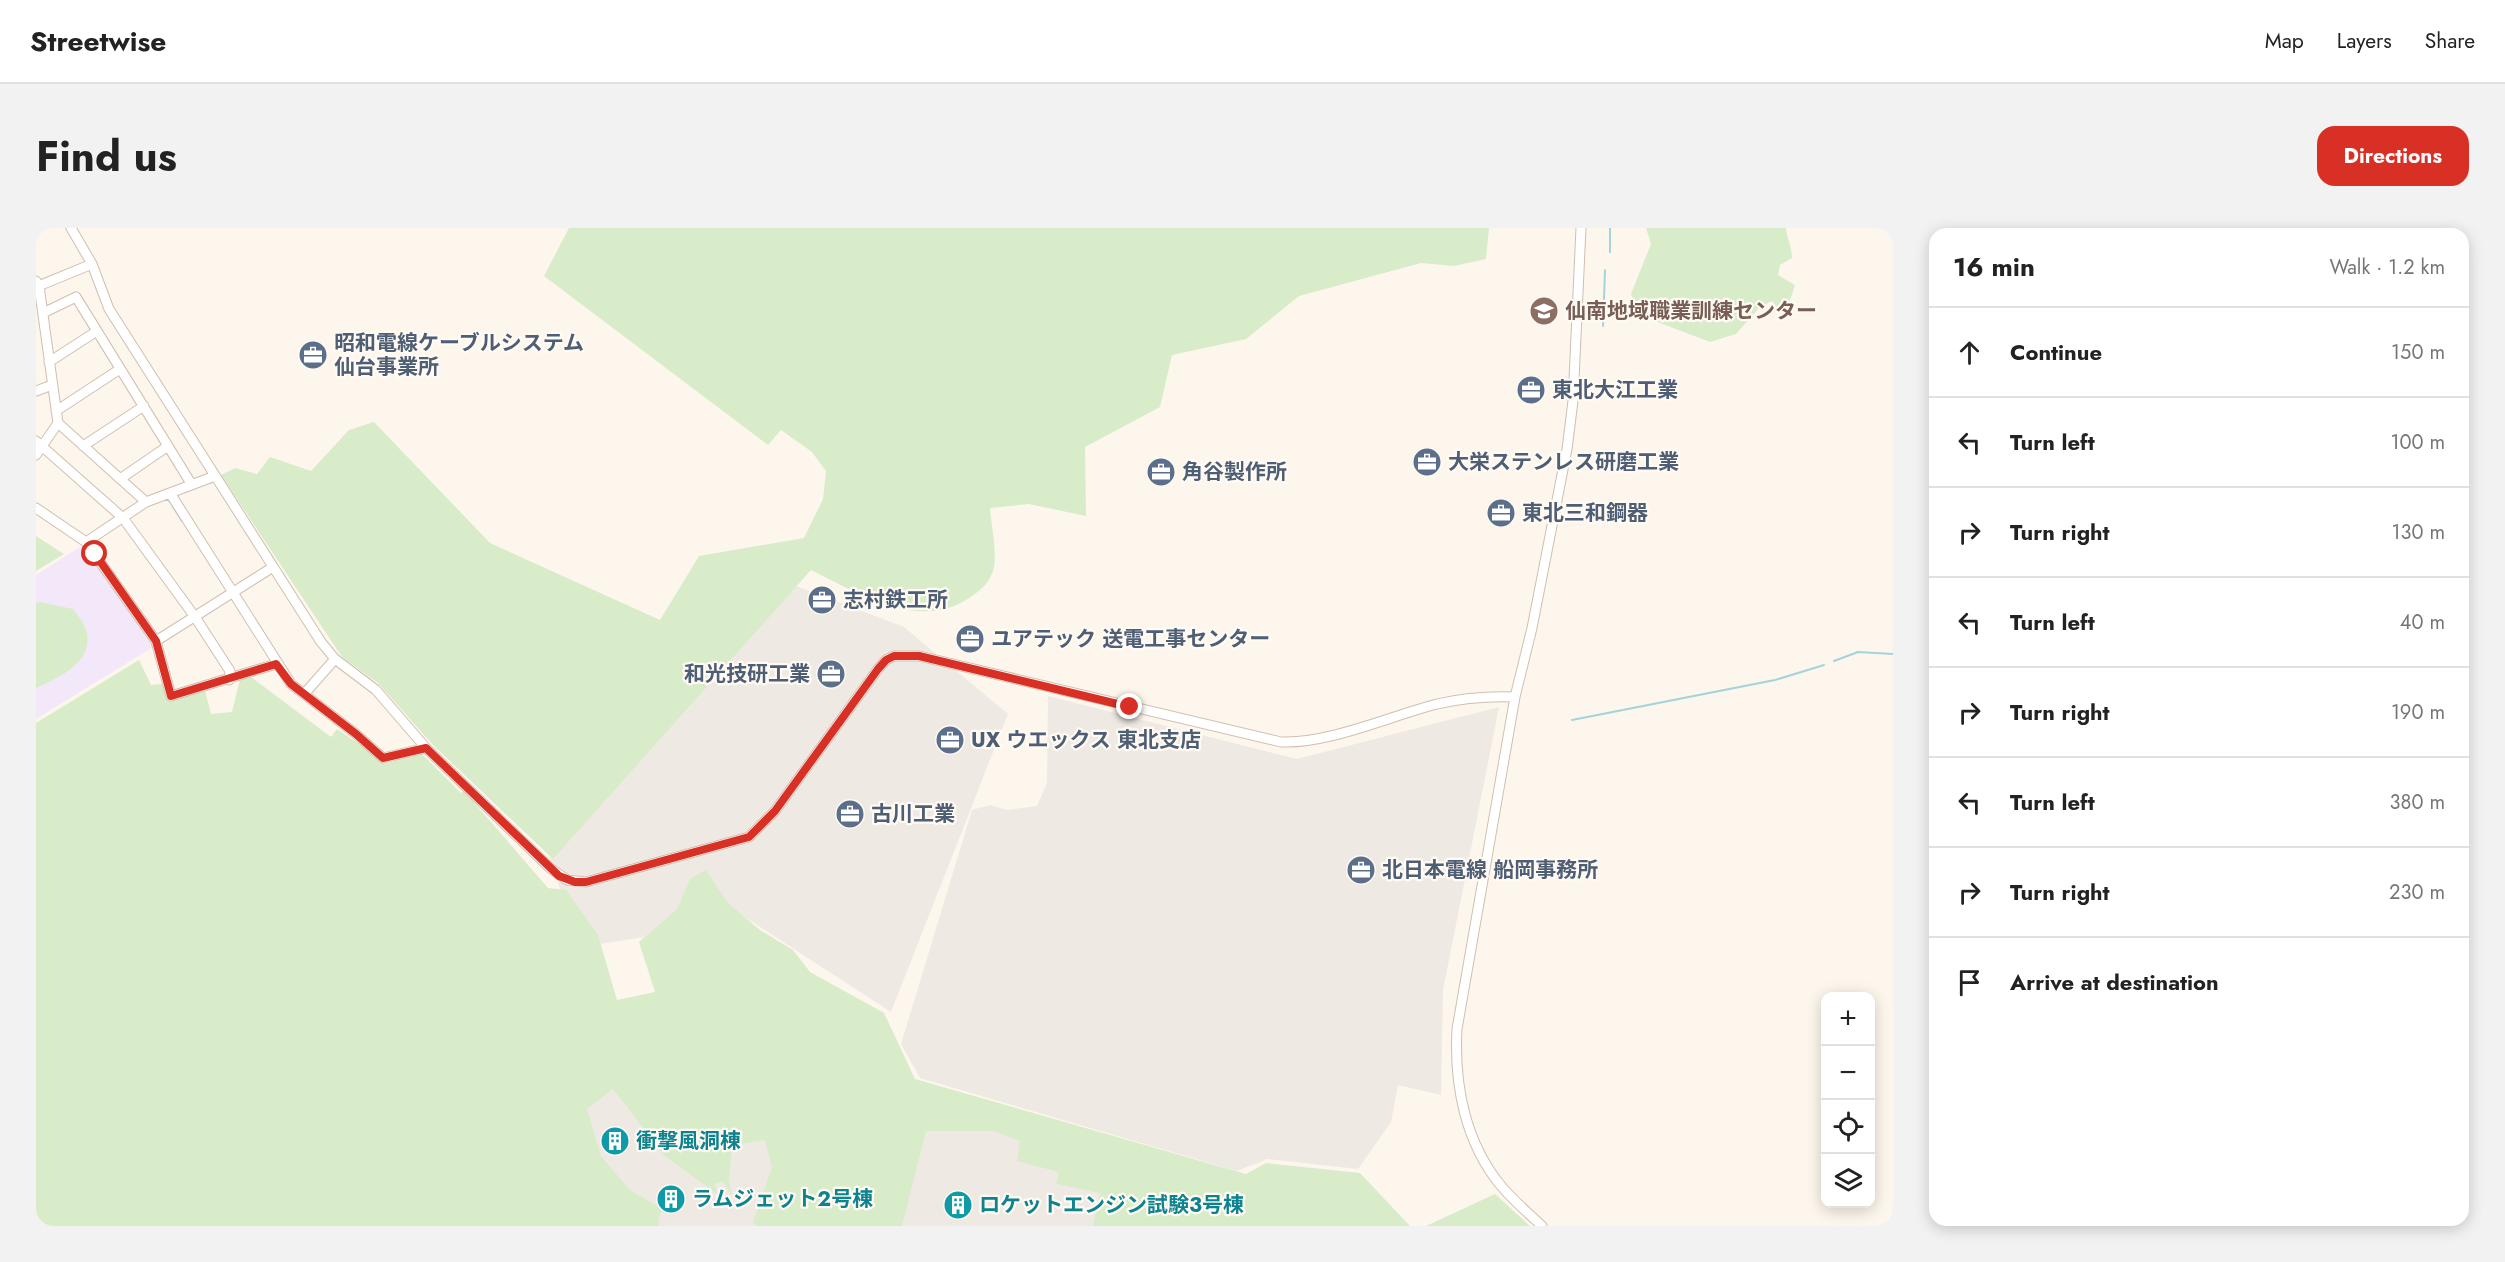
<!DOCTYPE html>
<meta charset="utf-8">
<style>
body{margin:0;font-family:Jost,"Noto Sans JP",sans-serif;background:#f2f2f2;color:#222}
.controls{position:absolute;right:18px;bottom:18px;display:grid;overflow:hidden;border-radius:12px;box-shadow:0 3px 15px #0003}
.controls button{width:54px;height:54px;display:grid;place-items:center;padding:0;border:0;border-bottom:2px solid #e0e0e0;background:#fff;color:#222;font:30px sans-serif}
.stop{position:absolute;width:18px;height:18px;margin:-14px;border:4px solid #d93025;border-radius:50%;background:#fff}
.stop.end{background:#d93025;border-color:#fff;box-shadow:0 2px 6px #0008}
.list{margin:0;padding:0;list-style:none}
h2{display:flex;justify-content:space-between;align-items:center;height:78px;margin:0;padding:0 24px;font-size:26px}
h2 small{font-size:20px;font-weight:400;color:#767676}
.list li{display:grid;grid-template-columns:39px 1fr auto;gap:18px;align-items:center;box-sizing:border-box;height:90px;padding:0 24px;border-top:2px solid #e0e0e0}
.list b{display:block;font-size:22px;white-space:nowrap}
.list em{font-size:20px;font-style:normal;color:#767676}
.icon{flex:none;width:33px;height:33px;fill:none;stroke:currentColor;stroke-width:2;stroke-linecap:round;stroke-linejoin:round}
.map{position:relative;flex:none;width:1857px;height:998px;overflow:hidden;border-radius:18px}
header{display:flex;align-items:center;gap:36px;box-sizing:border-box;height:84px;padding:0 30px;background:#fff;border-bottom:2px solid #e0e0e0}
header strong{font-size:28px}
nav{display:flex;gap:33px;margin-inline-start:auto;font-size:21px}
.intro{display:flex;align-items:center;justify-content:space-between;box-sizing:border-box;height:144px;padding:0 36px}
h1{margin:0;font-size:42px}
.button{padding:15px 27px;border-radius:18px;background:#d93025;color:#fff;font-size:21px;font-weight:700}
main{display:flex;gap:36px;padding:0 36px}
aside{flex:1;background:#fff;border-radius:18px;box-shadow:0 3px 15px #0003}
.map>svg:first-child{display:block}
.industrial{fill:#efe9e4}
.education{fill:#f3e8fa}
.green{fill:#d8ecc9}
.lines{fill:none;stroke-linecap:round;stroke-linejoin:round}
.stream{stroke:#a5d3da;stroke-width:2}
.minor-casing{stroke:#d1beb0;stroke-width:11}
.minor{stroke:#fff;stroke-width:9}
.route{stroke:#d93025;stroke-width:8}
.labels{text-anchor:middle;stroke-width:4.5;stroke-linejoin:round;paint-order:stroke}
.education-label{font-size:21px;font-weight:bold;fill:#785e54;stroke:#fffaf3;text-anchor:start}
.service-label{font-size:21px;font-weight:bold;fill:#4e5e75;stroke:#fffaf3;text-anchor:start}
.culture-label{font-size:21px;font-weight:bold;fill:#0d838f;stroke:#fffaf3;text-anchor:start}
</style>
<header>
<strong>Streetwise</strong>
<nav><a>Map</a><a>Layers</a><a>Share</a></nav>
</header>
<div class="intro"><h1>Find us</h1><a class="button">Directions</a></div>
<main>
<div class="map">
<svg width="1857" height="998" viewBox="0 0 1857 998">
<rect width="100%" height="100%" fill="#fdf6ec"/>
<path class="industrial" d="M755 356 868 399 972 486 855 784 675 667 609 709 544 719 513 629Z
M1012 468 1261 531 1463 479 1407 762 1405 867 1362 857 1355 894 1322 941 1231 931 1201 943 884 850 865 816 936 582 954 577 971 582 1001 578 1011 555Z
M434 843 851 867 1335 998H180Z"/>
<path class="education" d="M47 317 117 419 0 491V347Z"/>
<path class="green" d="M533 0H1453L1450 31 1418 38 1385 35 1263 68 1210 111 1136 127 1124 179 1049 219 1050 288 993 276 954 280C955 296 961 323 958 339 955 354 945 362 933 370 883 404 822 365 775 342L517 631 397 517 342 455 306 429 185 247 199 240 221 246 234 229 275 243 313 202 338 194 454 315 624 392 663 328 768 310 787 271 790 243 776 224 745 202 732 217 508 48Z
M1610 0H1750C1751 11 1756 19 1756 30L1744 37 1742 47 1759 57 1753 75 1742 81 1736 73 1724 79 1700 106 1674 114 1603 87 1595 66 1615 16Z
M0 308 28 326 0 343Z
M4 374 37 381C42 388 50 397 51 406 56 436 21 450 0 460V375Z
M103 432 115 457 126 456 131 471 169 463 175 486 196 484 204 451 215 449 295 509 301 501 351 535 386 526 425 565 428 563 512 660 530 662 562 707 581 772 619 764 603 714 641 681 654 651 670 642 691 674 724 702 757 722 774 744 848 785 879 851 1210 946 1230 935 1324 945 1374 998H1057L1064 965 1020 956 1023 944 981 933 984 913 957 903H890L866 998H721L717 994 736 939 729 912 696 917 693 952 696 968 687 953 679 956 681 966 629 928 577 861 551 881 565 928 594 962 626 981 622 992 623 998H0V495Z
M1459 966 1494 998H1390Z"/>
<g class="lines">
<path class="stream" d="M1574 0V24
M1567 98 1569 42
M127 272H133L146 293
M1798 433 1822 424 1857 426
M1536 492 1739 452 1788 437"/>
<g class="minor-casing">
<path id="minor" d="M35 0 56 36 73 81 285 414 299 431 340 462 390 520 514 640 531 652 550 654 713 609 739 583 842 441 850 432 858 428H883L1245 514C1293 516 1354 488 1401 476 1427 470 1452 468 1479 469
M0 53 3 58 22 195 110 274
M0 59 56 36
M7 85 40 69 156 257
M13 134 61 103
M0 163 16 157
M20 183 84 141
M0 213 87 290 159 389 194 443 193 452
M47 218 108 178
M0 227 22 195
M84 251 132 218
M134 265 255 456 320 506 347 530 390 520
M0 280 50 314 120 413 135 468 240 436
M50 314 110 274 179 248
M120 413 237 339
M269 465 299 431
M1506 998C1492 985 1478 973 1466 959 1429 915 1418 857 1421 801L1479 469 1496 400 1531 221 1537 173 1545 0"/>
</g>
<use href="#minor" class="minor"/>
</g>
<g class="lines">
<path class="route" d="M59 326 120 413 135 468 240 436 255 456 320 506 347 530 390 520 523 648 539 654H550L713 609 739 583 842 441 850 432 858 428H883L1094 479"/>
</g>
<defs>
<g id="school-disc" transform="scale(1.5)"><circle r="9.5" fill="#8d6e63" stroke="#fffaf3"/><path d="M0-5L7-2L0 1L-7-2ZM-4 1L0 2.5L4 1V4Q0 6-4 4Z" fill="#fff"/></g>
<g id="office-disc" transform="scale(1.5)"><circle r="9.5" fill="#5c6f8a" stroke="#fffaf3"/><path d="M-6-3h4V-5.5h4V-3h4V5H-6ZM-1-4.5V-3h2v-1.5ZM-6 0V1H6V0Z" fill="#fff"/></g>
<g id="building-disc" transform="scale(1.5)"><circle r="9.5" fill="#0f9aa8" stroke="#fffaf3"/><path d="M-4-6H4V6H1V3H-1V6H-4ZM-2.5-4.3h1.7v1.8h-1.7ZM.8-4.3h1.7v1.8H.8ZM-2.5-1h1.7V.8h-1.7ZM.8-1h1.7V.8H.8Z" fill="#fff"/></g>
</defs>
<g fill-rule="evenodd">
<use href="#school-disc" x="1508" y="83"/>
<use href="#office-disc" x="277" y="127"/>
<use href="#office-disc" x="1495" y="162"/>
<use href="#office-disc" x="1391" y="234"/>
<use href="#office-disc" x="1125" y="244"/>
<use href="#office-disc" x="1465" y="285"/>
<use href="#office-disc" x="786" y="372"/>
<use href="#office-disc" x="934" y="411"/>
<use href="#office-disc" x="795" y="446"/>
<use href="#office-disc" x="914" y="512"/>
<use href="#office-disc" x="814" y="586"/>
<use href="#office-disc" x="1325" y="642"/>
<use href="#building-disc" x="579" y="913"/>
<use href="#building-disc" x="635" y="971"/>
<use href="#building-disc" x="922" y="977"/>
</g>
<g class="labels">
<g class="education-label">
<text x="1529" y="90">仙南地域職業訓練センター</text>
</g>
<g class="service-label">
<text x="298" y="122">昭和電線ケーブルシステム<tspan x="298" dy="24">仙台事業所</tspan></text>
<text x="1516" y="169">東北大江工業</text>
<text x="1412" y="241">大栄ステンレス研磨工業</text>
<text x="1146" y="251">角谷製作所</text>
<text x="1486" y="292">東北三和鋼器</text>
<text x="807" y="379">志村鉄工所</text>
<text x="955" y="418">ユアテック 送電工事センター</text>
<text x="774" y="453" text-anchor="end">和光技研工業</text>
<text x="935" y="519">UX ウエックス 東北支店</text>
<text x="835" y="593">古川工業</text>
<text x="1346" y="649">北日本電線 船岡事務所</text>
</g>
<g class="culture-label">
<text x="600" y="920">衝撃風洞棟</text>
<text x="656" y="978">ラムジェット2号棟</text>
<text x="943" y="984">ロケットエンジン試験3号棟</text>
</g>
</g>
</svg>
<div class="controls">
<button>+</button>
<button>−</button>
<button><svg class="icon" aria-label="locate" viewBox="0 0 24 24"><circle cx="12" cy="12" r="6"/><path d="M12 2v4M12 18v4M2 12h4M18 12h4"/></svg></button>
<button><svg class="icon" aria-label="layers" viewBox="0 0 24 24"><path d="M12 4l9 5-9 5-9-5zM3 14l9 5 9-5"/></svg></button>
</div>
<div class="stop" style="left:59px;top:326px"></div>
<div class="stop end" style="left:1094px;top:479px"></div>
</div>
<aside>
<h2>16 min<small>Walk · 1.2 km</small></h2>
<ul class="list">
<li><svg class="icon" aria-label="ahead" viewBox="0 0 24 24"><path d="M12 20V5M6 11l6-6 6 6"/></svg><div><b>Continue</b></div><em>150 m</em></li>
<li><svg class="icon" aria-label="left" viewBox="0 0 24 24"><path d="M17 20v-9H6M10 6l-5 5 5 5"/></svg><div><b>Turn left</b></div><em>100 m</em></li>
<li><svg class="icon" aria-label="right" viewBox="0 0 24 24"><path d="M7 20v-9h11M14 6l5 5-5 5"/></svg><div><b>Turn right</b></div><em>130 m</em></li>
<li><svg class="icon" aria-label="left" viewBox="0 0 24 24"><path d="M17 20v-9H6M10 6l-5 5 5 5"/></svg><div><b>Turn left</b></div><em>40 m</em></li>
<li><svg class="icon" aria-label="right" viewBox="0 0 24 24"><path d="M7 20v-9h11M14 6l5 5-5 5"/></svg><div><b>Turn right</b></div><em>190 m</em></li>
<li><svg class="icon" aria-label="left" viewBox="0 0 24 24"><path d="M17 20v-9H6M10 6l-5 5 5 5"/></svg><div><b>Turn left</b></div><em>380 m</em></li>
<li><svg class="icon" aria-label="right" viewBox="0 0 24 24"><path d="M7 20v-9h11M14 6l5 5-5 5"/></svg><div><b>Turn right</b></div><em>230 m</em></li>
<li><svg class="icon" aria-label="arrive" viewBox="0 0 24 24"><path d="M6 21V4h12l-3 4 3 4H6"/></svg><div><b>Arrive at destination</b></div></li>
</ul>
</aside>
</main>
